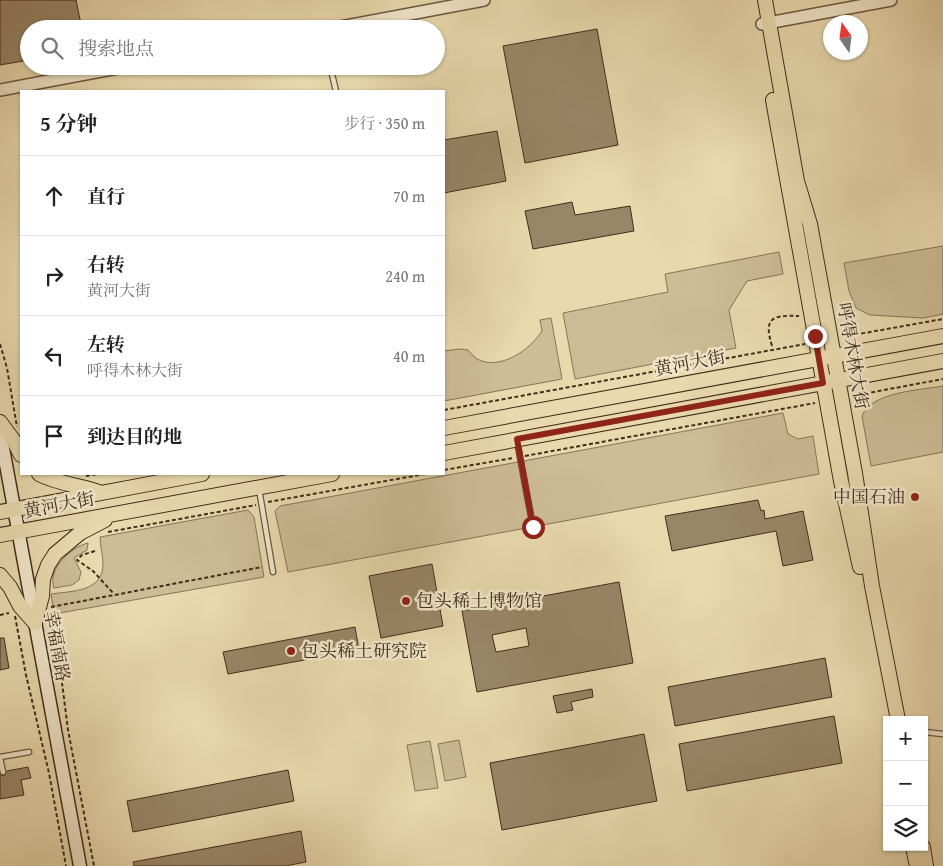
<!DOCTYPE html>
<html lang="zh">
<meta charset="utf-8">
<style>
body{margin:0;font-family:"Gentium Book Plus","Noto Serif SC",serif;background:#f2f2f2;color:#222}
.controls{position:absolute;right:15px;bottom:15px;display:grid;overflow:hidden;border-radius:0px;box-shadow:0 1px 4px #0004}
.controls button{width:45px;height:45px;display:grid;place-items:center;padding:0;border:0;border-bottom:1px solid #e0e0e0;background:#fff;color:#222;font:25px sans-serif}
.compass{position:absolute;left:823px;top:15px;width:45px;height:45px;border-radius:50%;background:#fff;box-shadow:0 1px 4px #0004;rotate:346deg}
.stop{position:absolute;width:15px;height:15px;margin:-11px;border:4px solid #8f2418;border-radius:50%;background:#fff}
.stop.end{background:#8f2418;border-color:#fff;box-shadow:0 1px 5px #0008}
.list{margin:0;padding:0;list-style:none}
h2{display:flex;justify-content:space-between;align-items:center;height:65px;margin:0;padding:0 20px;font-size:21px}
h2 small{font-size:16px;font-weight:400;color:#767676}
.list li{display:grid;grid-template-columns:32px 1fr auto;gap:15px;align-items:center;box-sizing:border-box;height:80px;padding:0 20px;border-top:1px solid #e0e0e0}
.list b{display:block;font-size:19px;white-space:nowrap}
.list p{margin:0;font-size:16px;white-space:nowrap;color:#767676}
.list em{font-size:16px;font-style:normal;color:#767676}
.icon{flex:none;width:28px;height:28px;fill:none;stroke:currentColor;stroke-width:2;stroke-linecap:round;stroke-linejoin:round}
.map{position:relative;flex:none;width:943px;height:866px;overflow:hidden}
.search{position:absolute;background:#fff;box-shadow:0 1px 4px #0004;left:20px;top:20px;width:425px;height:55px;display:flex;align-items:center;gap:12px;box-sizing:border-box;padding:0 18px;border-radius:28px;color:#767676;font-size:19px}
.panel{position:absolute;background:#fff;box-shadow:0 1px 4px #0004;left:20px;top:90px;width:425px;height:385px;border-radius:0px}
.map>svg:first-child{display:block}
.green{fill:#cdbc95;stroke:#88745a}
.building{fill:#998668;stroke:#422c1e;fill-rule:evenodd}
.lines{fill:none;stroke-linecap:round;stroke-linejoin:round}
.service-casing{stroke:#6c5742;stroke-width:7}
.tertiary-casing{stroke:#6c5742;stroke-width:14}
.secondary-casing{stroke:#422c1e;stroke-width:15}
.primary-casing{stroke:#422c1e;stroke-width:16}
.path{stroke:#422c1e;stroke-width:2;stroke-dasharray:4 2.5;stroke-linecap:butt}
.service{stroke:#f1e6ca;stroke-width:4.5}
.tertiary{stroke:#f1e6ca;stroke-width:11}
.secondary{stroke:#f1e6ca;stroke-width:12}
.primary{stroke:#e9d9ad;stroke-width:14}
.route{stroke:#8f2418;stroke-width:6}
.poi-dot{fill:#8f2418;stroke:#f1e6ca;stroke-width:2}
.labels{text-anchor:middle;stroke-width:5;stroke-linejoin:round;paint-order:stroke}
.street-label{font-size:18px;fill:#422c1e;stroke:#f1e6ca}
.poi-label{font-size:18px;fill:#422c1e;stroke:#f1e6ca;text-anchor:start}
</style>
<div class="map">
<svg width="943" height="866" viewBox="0 0 943 866">
<rect width="100%" height="100%" fill="#e9d9ad"/>
<filter id="stains"><feTurbulence type="fractalNoise" baseFrequency=".004" numOctaves="4"/><feColorMatrix values="0 0 0 0 .2 0 0 0 0 .09 0 0 0 0 .02 0 0 0 .5 -.17"/></filter>
<radialGradient id="worn" r=".72"><stop offset=".6" stop-color="#630" stop-opacity="0"/><stop offset="1" stop-color="#630" stop-opacity=".3"/></radialGradient>
<path class="green" d="M943 246V314L923 318 870 315 856 308 849 291 844 263Z
M779 252 783 274 747 281 729 310 736 348 575 379 563 313 668 292 665 274Z
M551 318 562 379 444 401V351L460 349 468 350C471 353 474 357 477 359 500 371 530 350 542 331L540 320Z
M943 386V452L871 466 862 416C871 392 920 390 943 386Z
M783 413 788 434 798 439 813 436 819 474 288 572 275 511 280 506Z
M248 510 254 517 264 577 54 614 51 594C72 591 103 592 103 564 103 555 100 546 100 537Z
M88 543 87 550 74 558 81 572 79 580 72 585 54 588C47 568 72 547 88 543Z
M459 740 466 777 445 781 438 744Z
M430 741 438 788 415 791 407 745Z"/>
<path class="building" d="M0 0H76L82 29H29V60L0 65Z
M597 29 618 145 525 163 503 46Z
M497 131 506 181 444 193V140Z
M572 202 575 215 630 206 634 231 533 249 525 211Z
M758 500 761 511 764 510 765 519 803 511 813 560 783 566 776 531 672 551 665 516Z
M432 564 443 626 381 638 369 576Z
M619 582 633 663 477 692 462 611ZM526 628 529 646 496 652 492 635Z
M355 627 359 650 228 674 223 652Z
M0 638H4L9 668 0 670Z
M825 658 832 697 675 726 668 687Z
M592 689 593 697 571 702 573 710 557 713 553 696Z
M834 716 842 763 687 791 679 744Z
M644 734 657 801 502 830 490 763Z
M28 767 31 778 21 780 24 795 0 799V775L4 776 7 771Z
M288 770 294 801 133 832 127 801Z
M301 831 306 862 285 866H134L133 862Z"/>
<g class="lines">
<g class="service-casing">
<path id="service" d="M330 66 336 91
M517 441 533 527
M259 489 273 572
M924 732 943 734
M0 757 29 752
M0 758 3 772"/>
</g>
<g class="tertiary-casing">
<path id="tertiary" d="M762 24 891 0
M330 29 484 0
M0 90 128 66"/>
</g>
<g class="secondary-casing">
<path id="secondary" d="M0 432 80 866"/>
</g>
<g class="primary-casing">
<path id="primary" d="M765 0 797 181 810 224 855 473 872 586 898 720
M773 100 841 481 860 567
M0 422 14 441 21 455
M444 428 943 336
M444 453 943 361
M39 474C58 484 79 485 99 492
M0 512 202 474
M0 535 332 474
M0 575 10 587 20 606 35 623
M35 623 42 596 43 579 48 565 55 554 80 533 105 520
M913 847 917 866
M923 847 926 866"/>
</g>
<path class="path" d="M842 337 943 319
M0 344 7 368 17 427
M772 346C763 317 773 315 799 316
M852 396 943 379
M444 410 805 344
M525 456 815 403
M444 470 513 458
M86 476 98 474
M268 502 425 474
M108 532 256 505
M95 551 82 555 77 560 93 571 114 594
M51 607 262 567
M49 612 60 667 68 730 94 866
M0 615 9 613
M15 616 26 675 49 773 66 866"/>
<use href="#service" class="service"/>
<use href="#tertiary" class="tertiary"/>
<use href="#secondary" class="secondary"/>
<use href="#primary" class="primary"/>
</g>
<g class="lines">
<path class="route" d="M533 527 517 439 823 383 815 336"/>
</g>
<g class="poi-dot">
<circle cx="915" cy="497" r="5"/>
<circle cx="406" cy="601" r="5"/>
<circle cx="291" cy="651" r="5"/>
</g>
<g class="labels">
<g class="street-label">
<text transform="translate(853 356) rotate(80)" y="6">呼得木林大街</text>
<text transform="translate(690 363) rotate(-11)" y="6">黄河大街</text>
<text transform="translate(59 505) rotate(-11)" y="6">黄河大街</text>
<text transform="translate(57 646) rotate(80)" y="6">幸福南路</text>
</g>
<g class="poi-label">
<text x="905" y="503" text-anchor="end">中国石油</text>
<text x="416" y="607">包头稀土博物馆</text>
<text x="301" y="657">包头稀土研究院</text>
</g>
</g>
<rect width="100%" height="100%" filter="url(#stains)"/>
<rect width="100%" height="100%" fill="url(#worn)"/>
</svg>
<div class="controls">
<button>+</button>
<button>−</button>
<button><svg class="icon" aria-label="layers" viewBox="0 0 24 24"><path d="M12 4l9 5-9 5-9-5zM3 14l9 5 9-5"/></svg></button>
</div>
<svg class="compass" viewBox="-18 -18 36 36"><path d="M0-13l5 13h-10z" fill="#e53935"/><path d="M0 13l5-13h-10z" fill="#767676"/></svg>
<div class="stop" style="left:533px;top:527px"></div>
<div class="stop end" style="left:815px;top:336px"></div>
<div class="search"><svg class="icon" aria-label="search" viewBox="0 0 24 24"><circle cx="10" cy="10" r="6"/><path d="M15 15l6 6"/></svg>搜索地点</div>
<section class="panel">
<h2>5 分钟<small>步行 · 350 m</small></h2>
<ul class="list">
<li><svg class="icon" aria-label="ahead" viewBox="0 0 24 24"><path d="M12 20V5M6 11l6-6 6 6"/></svg><div><b>直行</b></div><em>70 m</em></li>
<li><svg class="icon" aria-label="right" viewBox="0 0 24 24"><path d="M7 20v-9h11M14 6l5 5-5 5"/></svg><div><b>右转</b><p>黄河大街</p></div><em>240 m</em></li>
<li><svg class="icon" aria-label="left" viewBox="0 0 24 24"><path d="M17 20v-9H6M10 6l-5 5 5 5"/></svg><div><b>左转</b><p>呼得木林大街</p></div><em>40 m</em></li>
<li><svg class="icon" aria-label="arrive" viewBox="0 0 24 24"><path d="M6 21V4h12l-3 4 3 4H6"/></svg><div><b>到达目的地</b></div></li>
</ul>
</section>
</div>
